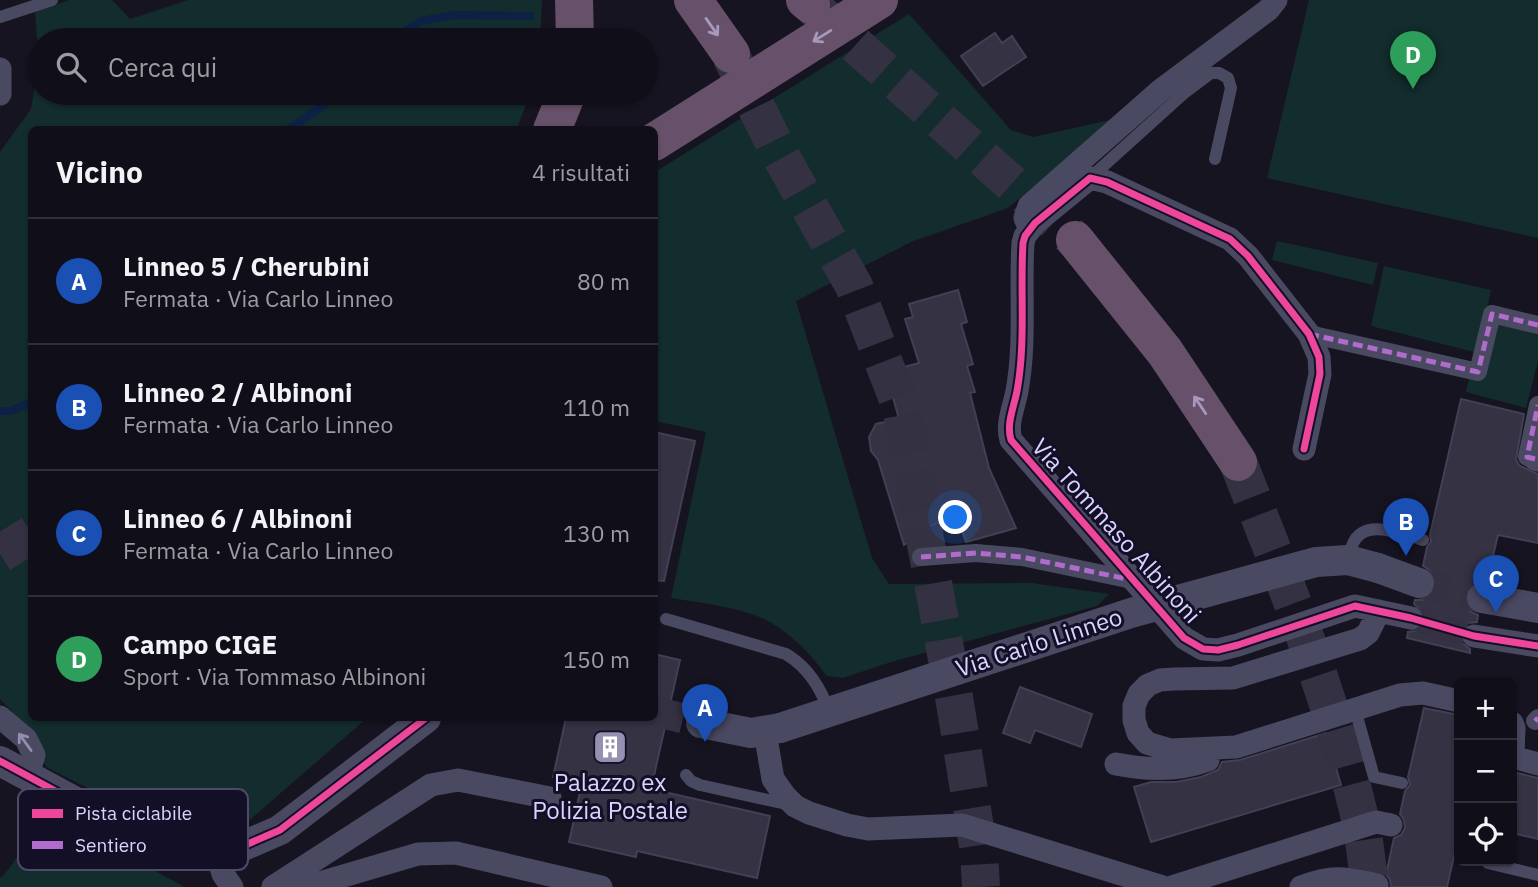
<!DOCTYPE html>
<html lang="it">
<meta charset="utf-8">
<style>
body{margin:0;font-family:"IBM Plex Sans",sans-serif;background:#1e1d26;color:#f1f3f6}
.controls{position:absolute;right:21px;bottom:21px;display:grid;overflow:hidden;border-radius:10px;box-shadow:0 2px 5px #0004}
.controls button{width:63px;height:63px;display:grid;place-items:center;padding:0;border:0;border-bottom:2px solid #302f38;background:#100f19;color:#f1f3f6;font:35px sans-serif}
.you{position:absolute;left:956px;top:518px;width:24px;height:24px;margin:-18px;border:5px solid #fff;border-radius:50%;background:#1a73e8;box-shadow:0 0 0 10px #1a73e833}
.badge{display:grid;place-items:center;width:46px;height:46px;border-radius:50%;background:#9591b1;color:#fff;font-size:23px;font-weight:700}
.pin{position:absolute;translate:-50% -58px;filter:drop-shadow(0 2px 4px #0008)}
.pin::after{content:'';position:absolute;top:37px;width:24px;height:21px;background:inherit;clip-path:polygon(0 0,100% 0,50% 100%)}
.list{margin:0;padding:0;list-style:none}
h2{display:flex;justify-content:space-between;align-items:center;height:91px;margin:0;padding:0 28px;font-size:30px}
h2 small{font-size:23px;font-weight:400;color:#9c9ca2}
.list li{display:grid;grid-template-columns:46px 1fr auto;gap:21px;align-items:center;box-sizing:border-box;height:126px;padding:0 28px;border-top:2px solid #302f38}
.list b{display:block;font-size:26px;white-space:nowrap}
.list p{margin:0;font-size:23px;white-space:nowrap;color:#9c9ca2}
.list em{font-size:23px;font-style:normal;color:#9c9ca2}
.icon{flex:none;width:38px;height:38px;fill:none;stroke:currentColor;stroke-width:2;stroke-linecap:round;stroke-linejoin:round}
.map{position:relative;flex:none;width:1538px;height:887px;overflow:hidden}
.search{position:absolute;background:#100f19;box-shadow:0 2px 5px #0004;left:28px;top:28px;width:630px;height:77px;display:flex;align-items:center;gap:18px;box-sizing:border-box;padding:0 24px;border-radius:38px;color:#9c9ca2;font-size:26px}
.panel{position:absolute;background:#100f19;box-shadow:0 2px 5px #0004;left:28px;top:126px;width:630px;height:595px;border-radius:10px}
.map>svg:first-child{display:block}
.green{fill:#132c2d}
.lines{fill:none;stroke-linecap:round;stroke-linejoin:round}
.stream{stroke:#0d2144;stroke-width:8}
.building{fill:#343243;stroke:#433f54;stroke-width:2}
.minor-tunnel{stroke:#333142;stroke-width:23;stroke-dasharray:23 11;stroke-linecap:butt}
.tertiary-tunnel{stroke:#333142;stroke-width:30;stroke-dasharray:30 15;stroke-linecap:butt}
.motorway-tunnel{stroke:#333142;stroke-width:38;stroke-dasharray:38 19;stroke-linecap:butt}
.service{stroke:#4a4962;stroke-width:12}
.pedestrian{stroke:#4a4962;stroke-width:18}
.minor{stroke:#4a4962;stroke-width:23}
.tertiary{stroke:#4a4962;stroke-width:30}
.motorway{stroke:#67516a;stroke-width:38}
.tertiary-bridge{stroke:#4a4962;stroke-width:30}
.quiet{stroke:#b06ccc;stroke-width:5;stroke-dasharray:10 5;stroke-linecap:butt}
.cycleway-casing{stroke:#130f26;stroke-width:11}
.cycleway{stroke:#ed469a;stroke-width:7}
.oneway{stroke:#a699bc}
.oneway2{stroke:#928eb0}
.labels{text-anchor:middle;stroke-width:6;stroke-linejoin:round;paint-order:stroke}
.street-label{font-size:24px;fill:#d9d4ff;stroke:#130f26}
.poi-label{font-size:24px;fill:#d9d4ff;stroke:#130f26}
.key{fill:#130f26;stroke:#4e4a67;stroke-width:2}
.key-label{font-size:19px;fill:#d9d4ff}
</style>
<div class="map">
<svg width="1538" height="887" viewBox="0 0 1538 887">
<rect width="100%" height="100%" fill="#161421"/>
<path class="green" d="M69 0H112L130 19 188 0H542L540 40H40V93H530L517 129 32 130V718H367L244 825 210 833 159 824 46 767 28 729 0 699V152L31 109 39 60 35 12Z
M1309 0H1538V238L1267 178Z
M909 14 1011 130 1033 137 1115 119 1008 208 911 242 796 301 872 558 889 584 1032 583 1109 594 1097 606 891 662 843 678 827 676C810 653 788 630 762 618 734 606 700 603 671 598L706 432 655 421V172Z
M1277 241 1378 263 1373 285 1272 260Z
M1384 266 1491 290 1478 353 1371 326Z
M1495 321 1538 332V361L1526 408 1466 392 1470 374Z
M40 809 185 887H0V878C17 865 30 829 40 809Z"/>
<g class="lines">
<path class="stream" d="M392 40 421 21 454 15 530 16
M288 130 322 106 336 93
M0 411H10L32 402"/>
</g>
<path class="building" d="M995 33 1002 43 1012 36 1026 57 983 86 961 56Z
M958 290 967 322 961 324 973 364 967 366 975 392 970 393 989 468 1016 528 966 542 960 524 940 522 922 530 904 545 878 460 871 451 869 437 876 424 899 419 886 372 919 363 905 319 913 317 909 304Z
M1461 399 1524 414 1516 460 1520 466 1538 474V543L1498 535 1487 581 1475 582 1468 587 1465 594 1466 605 1471 612 1478 615 1477 622 1468 623 1460 633 1461 642 1470 649V653L1407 638 1408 632 1416 631 1424 622V613L1414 604 1415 600H1423L1430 597 1436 588V579L1433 572 1423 566 1427 547 1431 542 1430 535Z
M654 432 695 441 664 581 654 580Z
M654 654 680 660 651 789 770 816 757 878 637 851 636 857 569 842 582 783 553 777 566 718H654Z
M1020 687 1092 714 1081 747 1035 730 1030 743 1003 733Z
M1424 708 1459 715V834L1447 887H1391L1390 880 1386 874 1394 838 1401 835 1405 828 1404 820 1400 814 1405 791 1410 785 1408 777Z
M1326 733 1341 785 1151 842 1134 787 1151 782H1176L1201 777 1218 770 1222 762 1240 760Z
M1517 773 1538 778V839L1512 833V796Z"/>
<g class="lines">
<path class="minor-tunnel" d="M1411 618 1474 636"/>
<path class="tertiary-tunnel" d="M1419 583 1482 598
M654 711 701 723"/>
<path class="motorway-tunnel" d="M813 7 1075 240
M731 56 779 153 854 286 901 407 955 703 979 852 981 887
M1238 462C1284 579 1333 700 1361 823 1365 844 1367 866 1370 887
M0 554 32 534"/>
<path class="service" d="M0 17 52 0
M1090 178 1183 94 1211 73H1219L1228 78 1231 88 1215 159
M1352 546C1362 516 1402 534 1423 540
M666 619 786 654C809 668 820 688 830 712
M1355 709 1374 777 1402 783
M686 775 691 781 700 785 791 805
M1488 863 1538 875"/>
<path class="pedestrian" d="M1309 334 1478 372 1492 314 1538 325
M1535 459 1527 457 1538 405
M921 557 976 553 1022 557 1132 580
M1535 721 1538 718"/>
<path class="minor" d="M0 69V94
M1030 229 1025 218 1029 206 1161 90 1268 10 1276 0
M1304 449 1320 374 1319 357 1309 334 1248 256 1230 239 1107 182 1090 178 1035 223 1025 236 1023 243C1020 292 1026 342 1017 391 1014 407 1006 424 1011 440L1184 638 1203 649 1218 650 1238 645 1355 606 1411 618
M1535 459 1538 460
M1379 611 1368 633 1360 639 1233 678 1174 679 1160 680 1148 685 1139 694 1134 706V720L1138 733 1147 743 1170 750 1236 747 1400 695 1423 693 1459 701
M1474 636 1538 646
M0 717 26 739 34 755 28 775
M1512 723 1514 728 1513 754 1520 759 1538 764
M765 732 773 779 785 796 795 806 809 813 847 825 868 829 962 825 1163 887
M1116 764C1146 770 1179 771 1208 760
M217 854 223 874 232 887
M273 887 431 785 458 780 550 798
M306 887 418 854 456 853 601 887
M1172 887 1376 822 1391 825
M1301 887C1333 875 1344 878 1377 885"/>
<path class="tertiary" d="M1378 568 1419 583
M1482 598 1538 608
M701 723 751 733 780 728
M0 761 155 845 184 853 217 854 234 850 280 830 426 718"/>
<path class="motorway" d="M574 0 575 40
M693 0 731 54
M805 0 811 5
M552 130 567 93
M654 142 879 0
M1075 240 1165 352 1238 462"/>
<path class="tertiary-bridge" d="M780 728 1131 613 1316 562 1348 560 1378 568"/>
<path class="quiet" d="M1309 334 1478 372 1492 314 1538 325
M1535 459 1527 457 1538 405
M921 557 976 553 1022 557 1132 580
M1535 721 1538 718"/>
<g class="cycleway-casing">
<path id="cycleway" d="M1304 449 1320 374 1319 357 1309 334 1248 256 1230 239 1107 182 1090 178 1035 223 1025 236 1023 243C1020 292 1026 342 1017 391 1014 407 1006 424 1011 440L1184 638 1203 649 1218 650 1238 645 1355 606 1411 618 1474 636 1538 646
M0 761 155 845 184 853 217 854 234 850 280 830 426 718"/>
</g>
<use href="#cycleway" class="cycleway"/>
</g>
<defs><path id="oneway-shaft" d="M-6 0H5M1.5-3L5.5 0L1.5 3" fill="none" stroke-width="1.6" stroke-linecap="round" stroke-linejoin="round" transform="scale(1.75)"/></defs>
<g class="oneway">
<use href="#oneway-shaft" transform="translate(712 27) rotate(55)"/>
<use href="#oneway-shaft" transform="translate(822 36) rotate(148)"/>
<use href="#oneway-shaft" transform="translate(1200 405) rotate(-124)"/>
</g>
<use class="oneway2" href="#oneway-shaft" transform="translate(25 742) rotate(-126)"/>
<defs>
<g id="building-square" transform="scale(1.75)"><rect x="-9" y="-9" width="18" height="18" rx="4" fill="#9591b1" stroke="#130f26"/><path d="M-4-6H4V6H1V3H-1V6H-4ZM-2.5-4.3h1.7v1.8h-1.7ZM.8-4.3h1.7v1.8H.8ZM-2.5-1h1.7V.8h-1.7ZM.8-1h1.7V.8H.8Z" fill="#fff"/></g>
</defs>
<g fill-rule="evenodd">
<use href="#building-square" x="610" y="747"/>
</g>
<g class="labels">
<g class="street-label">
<text transform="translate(1116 531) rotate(48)" y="8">Via Tommaso Albinoni</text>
<text transform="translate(1039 643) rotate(-18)" y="8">Via Carlo Linneo</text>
</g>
<g class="poi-label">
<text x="610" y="791">Palazzo ex<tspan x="610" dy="28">Polizia Postale</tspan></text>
</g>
</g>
<rect x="18" y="789" width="230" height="81" rx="10" class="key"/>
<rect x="32" y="809" width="31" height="9" fill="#ed469a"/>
<rect x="32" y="841" width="31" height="8" fill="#b06ccc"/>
<g class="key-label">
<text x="75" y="820">Pista ciclabile</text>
<text x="75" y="852">Sentiero</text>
</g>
</svg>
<div class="controls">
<button>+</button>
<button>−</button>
<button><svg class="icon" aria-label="locate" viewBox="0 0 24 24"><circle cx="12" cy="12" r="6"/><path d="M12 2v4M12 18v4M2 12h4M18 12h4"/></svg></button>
</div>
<div class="you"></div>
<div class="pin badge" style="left:705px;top:742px;background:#1a4fb4">A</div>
<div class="pin badge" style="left:1406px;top:556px;background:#1a4fb4">B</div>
<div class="pin badge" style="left:1496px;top:613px;background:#1a4fb4">C</div>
<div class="pin badge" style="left:1413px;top:89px;background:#2e9e5b">D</div>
<div class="search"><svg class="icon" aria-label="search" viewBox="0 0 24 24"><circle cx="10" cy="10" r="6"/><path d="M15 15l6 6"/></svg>Cerca qui</div>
<section class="panel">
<h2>Vicino<small>4 risultati</small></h2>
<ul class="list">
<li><span class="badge" style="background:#1a4fb4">A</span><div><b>Linneo 5 / Cherubini</b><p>Fermata · Via Carlo Linneo</p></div><em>80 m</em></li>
<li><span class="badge" style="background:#1a4fb4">B</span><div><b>Linneo 2 / Albinoni</b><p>Fermata · Via Carlo Linneo</p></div><em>110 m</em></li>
<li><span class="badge" style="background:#1a4fb4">C</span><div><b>Linneo 6 / Albinoni</b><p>Fermata · Via Carlo Linneo</p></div><em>130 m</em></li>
<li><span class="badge" style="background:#2e9e5b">D</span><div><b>Campo CIGE</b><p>Sport · Via Tommaso Albinoni</p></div><em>150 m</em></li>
</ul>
</section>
</div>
